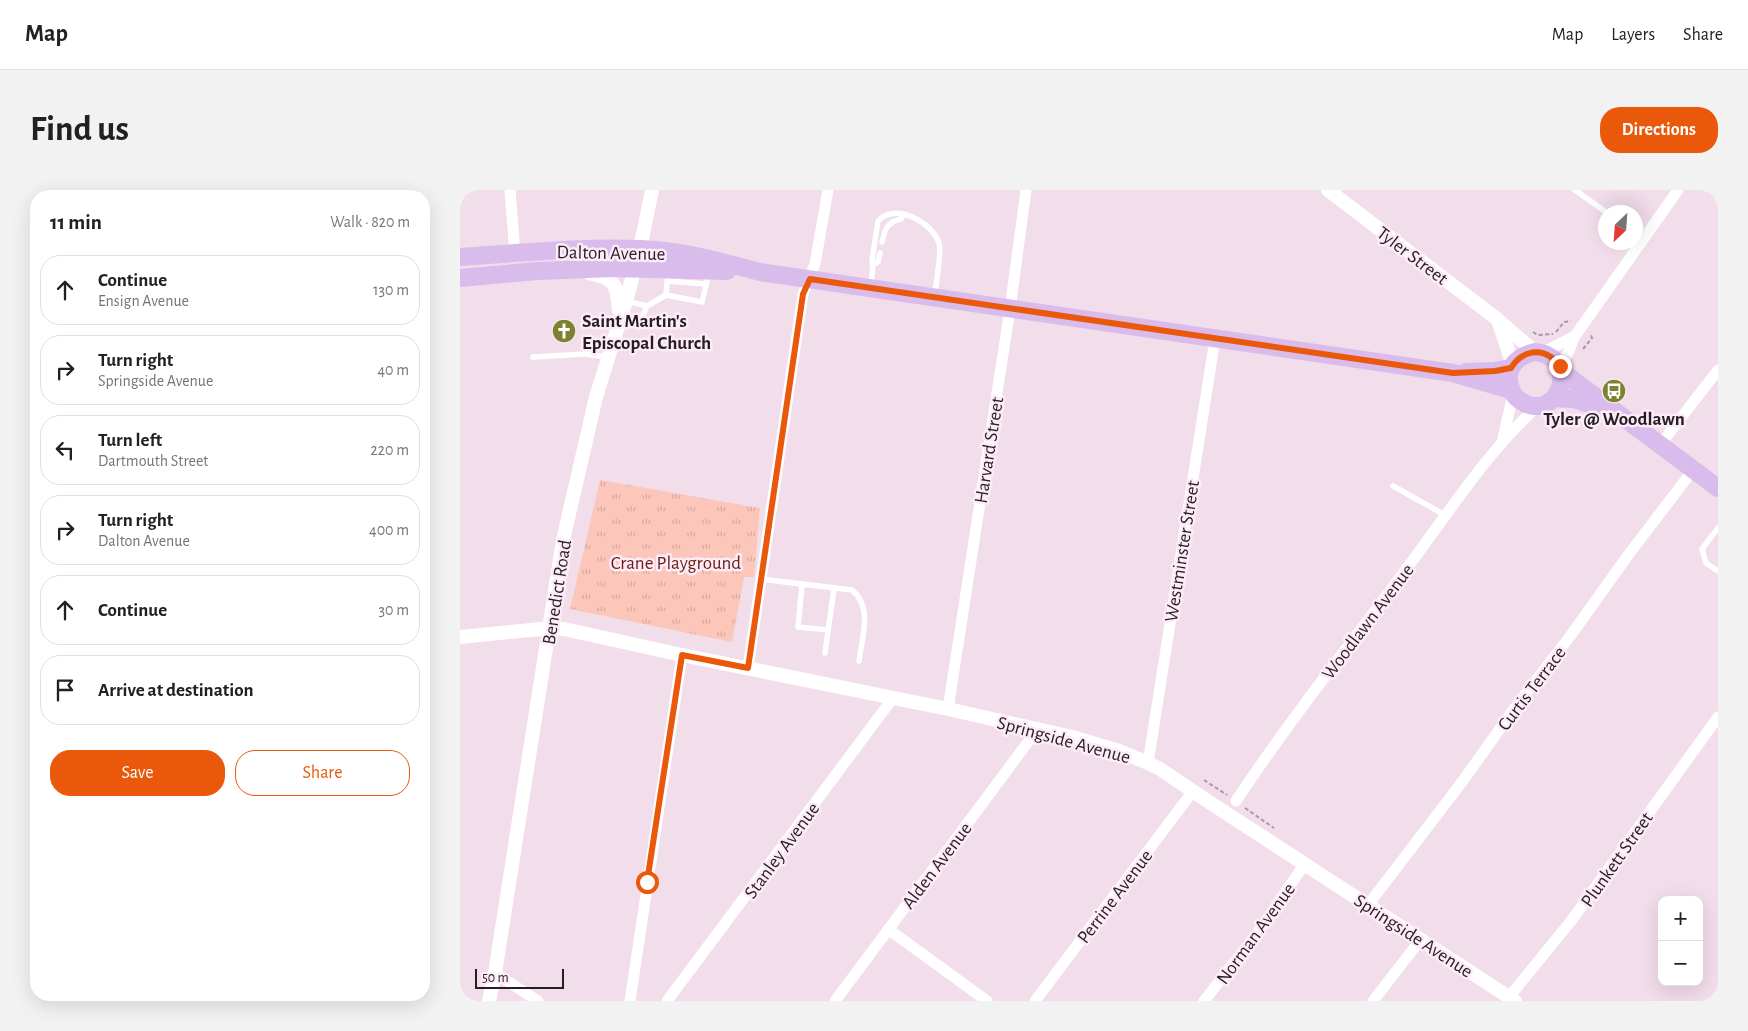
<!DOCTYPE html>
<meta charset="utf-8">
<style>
body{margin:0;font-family:"Alegreya Sans",sans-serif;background:#f2f2f2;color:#202124}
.controls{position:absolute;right:15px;bottom:15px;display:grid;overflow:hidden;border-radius:10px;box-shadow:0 5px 20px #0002}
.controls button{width:45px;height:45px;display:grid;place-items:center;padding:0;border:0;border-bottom:1px solid #e0e0e0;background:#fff;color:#202124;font:25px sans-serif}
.compass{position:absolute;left:1138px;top:15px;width:45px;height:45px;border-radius:50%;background:#fff;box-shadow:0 5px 20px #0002;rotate:205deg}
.scale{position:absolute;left:15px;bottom:12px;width:89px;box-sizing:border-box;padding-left:5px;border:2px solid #251e23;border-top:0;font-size:14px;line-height:18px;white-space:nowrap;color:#251e23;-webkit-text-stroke:4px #fdecf7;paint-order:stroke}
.stop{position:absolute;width:15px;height:15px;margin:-11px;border:4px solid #ea580c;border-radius:50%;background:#fff}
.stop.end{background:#ea580c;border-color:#fff;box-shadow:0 1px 5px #0008}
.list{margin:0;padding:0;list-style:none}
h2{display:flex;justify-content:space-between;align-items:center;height:65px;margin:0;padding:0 20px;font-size:21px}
h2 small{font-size:16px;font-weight:400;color:#757577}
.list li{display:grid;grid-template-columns:32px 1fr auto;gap:15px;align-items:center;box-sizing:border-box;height:70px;margin:0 10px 10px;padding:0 10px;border:1px solid #e0e0e0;border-radius:20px}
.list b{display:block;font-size:19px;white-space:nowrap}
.list p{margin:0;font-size:16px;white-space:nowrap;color:#757577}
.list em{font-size:16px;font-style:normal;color:#757577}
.actions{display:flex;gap:10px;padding:15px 20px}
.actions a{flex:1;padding:11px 0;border:1px solid #ea580c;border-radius:20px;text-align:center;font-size:18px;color:#ea580c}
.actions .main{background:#ea580c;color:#fff}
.icon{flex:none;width:28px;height:28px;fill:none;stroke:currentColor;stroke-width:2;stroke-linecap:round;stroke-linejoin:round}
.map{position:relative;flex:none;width:1258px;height:811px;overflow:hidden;border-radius:20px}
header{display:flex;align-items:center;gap:30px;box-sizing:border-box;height:70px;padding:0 25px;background:#fff;border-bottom:1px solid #e0e0e0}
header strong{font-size:24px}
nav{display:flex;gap:28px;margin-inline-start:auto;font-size:18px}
.intro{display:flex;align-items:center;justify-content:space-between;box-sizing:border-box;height:120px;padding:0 30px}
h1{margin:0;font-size:35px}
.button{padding:12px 22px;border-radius:20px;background:#ea580c;color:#fff;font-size:18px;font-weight:700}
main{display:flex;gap:30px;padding:0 30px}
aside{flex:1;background:#fff;border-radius:20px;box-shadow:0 5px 20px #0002}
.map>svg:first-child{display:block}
.park{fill:url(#park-tufts)}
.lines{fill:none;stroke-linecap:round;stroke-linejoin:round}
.path{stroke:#a999a4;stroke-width:2;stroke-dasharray:4 2.5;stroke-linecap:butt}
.service{stroke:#fff;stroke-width:5.5}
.minor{stroke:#fff;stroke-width:11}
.tertiary{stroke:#fff;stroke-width:14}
.primary{stroke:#d9bbec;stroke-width:18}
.route{stroke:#ea580c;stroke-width:6}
.labels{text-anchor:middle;stroke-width:5;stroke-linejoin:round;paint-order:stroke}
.street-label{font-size:19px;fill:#251e23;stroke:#fdecf7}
.poi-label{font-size:19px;font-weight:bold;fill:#251e23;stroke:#fdecf7;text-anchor:start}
.park-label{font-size:19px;fill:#681f11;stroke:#fdecf7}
</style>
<header>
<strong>Map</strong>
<nav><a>Map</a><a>Layers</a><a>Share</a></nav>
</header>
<div class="intro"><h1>Find us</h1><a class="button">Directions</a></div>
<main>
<aside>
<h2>11 min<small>Walk · 820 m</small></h2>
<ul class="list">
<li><svg class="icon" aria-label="ahead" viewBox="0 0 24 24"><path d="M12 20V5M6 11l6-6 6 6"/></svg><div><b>Continue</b><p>Ensign Avenue</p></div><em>130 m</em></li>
<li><svg class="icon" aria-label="right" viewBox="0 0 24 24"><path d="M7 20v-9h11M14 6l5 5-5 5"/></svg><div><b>Turn right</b><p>Springside Avenue</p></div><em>40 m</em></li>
<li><svg class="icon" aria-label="left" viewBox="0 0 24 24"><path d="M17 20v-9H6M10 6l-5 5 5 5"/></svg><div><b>Turn left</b><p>Dartmouth Street</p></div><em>220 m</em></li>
<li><svg class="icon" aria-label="right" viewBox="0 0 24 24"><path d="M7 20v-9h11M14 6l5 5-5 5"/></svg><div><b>Turn right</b><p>Dalton Avenue</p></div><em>400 m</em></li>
<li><svg class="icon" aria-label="ahead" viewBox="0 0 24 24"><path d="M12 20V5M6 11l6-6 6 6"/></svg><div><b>Continue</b></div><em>30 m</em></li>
<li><svg class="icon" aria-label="arrive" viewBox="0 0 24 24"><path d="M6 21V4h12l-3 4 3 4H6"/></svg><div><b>Arrive at destination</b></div></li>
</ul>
<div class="actions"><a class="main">Save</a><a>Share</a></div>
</aside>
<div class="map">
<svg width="1258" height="811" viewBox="0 0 1258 811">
<defs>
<pattern id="park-tufts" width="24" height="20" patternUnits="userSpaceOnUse" patternTransform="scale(1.25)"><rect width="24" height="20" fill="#fcc6ba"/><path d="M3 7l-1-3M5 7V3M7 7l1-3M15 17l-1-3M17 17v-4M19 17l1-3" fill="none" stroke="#d8aaa0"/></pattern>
</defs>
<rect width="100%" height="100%" fill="#f2ddeb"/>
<path class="park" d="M140 290 300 318 294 387H284L272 452 110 419Z"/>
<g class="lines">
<path class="path" d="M1073 142 1078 145 1093 144
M1096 142 1104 132 1111 131
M1123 159 1132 148 1131 145
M744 590 767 605
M785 618 814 638"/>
<path class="service" d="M1115 0 1146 22
M422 52C425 39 427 32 441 29L444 24
M413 75 418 72 420 63
M208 81 206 105 242 112 249 83
M207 91 246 94
M411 97 413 75 412 70 418 31C435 12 472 32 479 53 482 60 476 94 475 104
M166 111 187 116 206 105
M160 132 181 130 187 116
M73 167 126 164 147 167
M933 296 985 325
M1258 338 1242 359 1246 373 1258 381
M301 389 392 400C413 417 402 447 399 471
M342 395 338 437 368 440
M365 463 374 398"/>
<path class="minor" d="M50 0 55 64
M1082 163 1115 146
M1100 176 1108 163 1115 146 1218 0
M1042 252 1053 205
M1200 255 1258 180
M288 478 343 104 355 74 368 0
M488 519 550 119 566 0
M688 573 755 149
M776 611C830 529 892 453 950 374 991 319 1028 261 1079 215
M908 715 1002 592 1054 519 1111 445 1169 364 1233 280
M428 739 527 811
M35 783 78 811
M1049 807 1111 731 1258 527
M170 811 222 465
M207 811 433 508
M375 811 577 540
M575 811 733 601
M744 811 796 745 844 675
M913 811 961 749"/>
<path class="tertiary" d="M868 0 1037 129 1075 162
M129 83C156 88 157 95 159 121
M1038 130 1053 175
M0 447 91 438 104 439 222 465 488 519 612 547 659 561 688 573 700 579 749 612 1055 811
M29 811 35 783 103 350 136 207 166 111 180 59 192 0"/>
<path class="primary" d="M0 67C60 63 120 57 180 59 221 60 261 72 300 82L993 183 1051 200
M0 88 77 81 153 78 267 81
M1075 162C1120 167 1101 228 1066 214 1060 211 1054 207 1052 201 1042 181 1056 166 1075 162Z
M1101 181 1258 298
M1006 182 1035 181 1051 178
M1094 208 1113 209 1142 218"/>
</g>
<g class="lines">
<path class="route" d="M187 692 222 465 288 478 343 104 350 89 993 183 1035 181 1051 178C1059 164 1076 157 1091 167 1094 170 1097 173 1100 176"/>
</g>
<defs>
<g id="church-disc" transform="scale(1.25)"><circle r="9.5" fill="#7b832f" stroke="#fdecf7"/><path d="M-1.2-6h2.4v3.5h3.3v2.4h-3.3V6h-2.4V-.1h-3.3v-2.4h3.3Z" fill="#fff"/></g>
<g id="bus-disc" transform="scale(1.25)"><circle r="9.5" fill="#7b832f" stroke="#fdecf7"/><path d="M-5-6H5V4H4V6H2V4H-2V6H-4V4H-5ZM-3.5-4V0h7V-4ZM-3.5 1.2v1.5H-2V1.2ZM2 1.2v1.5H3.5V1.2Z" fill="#fff"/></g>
</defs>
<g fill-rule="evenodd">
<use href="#church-disc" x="104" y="141"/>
<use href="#bus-disc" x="1154" y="201"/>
</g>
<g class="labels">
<g class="street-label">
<text transform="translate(151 62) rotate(1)" y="7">Dalton Avenue</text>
<text transform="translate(953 65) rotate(37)" y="7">Tyler Street</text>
<text transform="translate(528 260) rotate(-81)" y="7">Harvard Street</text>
<text transform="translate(721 361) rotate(-81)" y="7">Westminster Street</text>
<text transform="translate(96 402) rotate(-81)" y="7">Benedict Road</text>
<text transform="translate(907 431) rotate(-53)" y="7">Woodlawn Avenue</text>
<text transform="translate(1071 498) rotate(-53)" y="7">Curtis Terrace</text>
<text transform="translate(604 549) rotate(15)" y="7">Springside Avenue</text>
<text transform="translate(321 660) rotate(-54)" y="7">Stanley Avenue</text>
<text transform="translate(1156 669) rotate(-55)" y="7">Plunkett Street</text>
<text transform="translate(476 675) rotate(-53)" y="7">Alden Avenue</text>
<text transform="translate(654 706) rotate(-53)" y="7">Perrine Avenue</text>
<text transform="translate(795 743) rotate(-54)" y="7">Norman Avenue</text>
<text transform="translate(954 745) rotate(33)" y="7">Springside Avenue</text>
</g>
<g class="poi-label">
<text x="122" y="137">Saint Martin's<tspan x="122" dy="22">Episcopal Church</tspan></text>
<text x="1154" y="235" text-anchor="middle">Tyler @ Woodlawn</text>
</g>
<g class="park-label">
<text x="216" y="379">Crane Playground</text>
</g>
</g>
</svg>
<div class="controls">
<button>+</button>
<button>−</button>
</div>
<svg class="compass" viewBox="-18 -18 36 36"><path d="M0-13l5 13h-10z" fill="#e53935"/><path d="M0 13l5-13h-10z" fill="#757577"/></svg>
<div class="scale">50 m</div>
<div class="stop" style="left:187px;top:692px"></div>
<div class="stop end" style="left:1100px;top:176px"></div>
</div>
</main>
